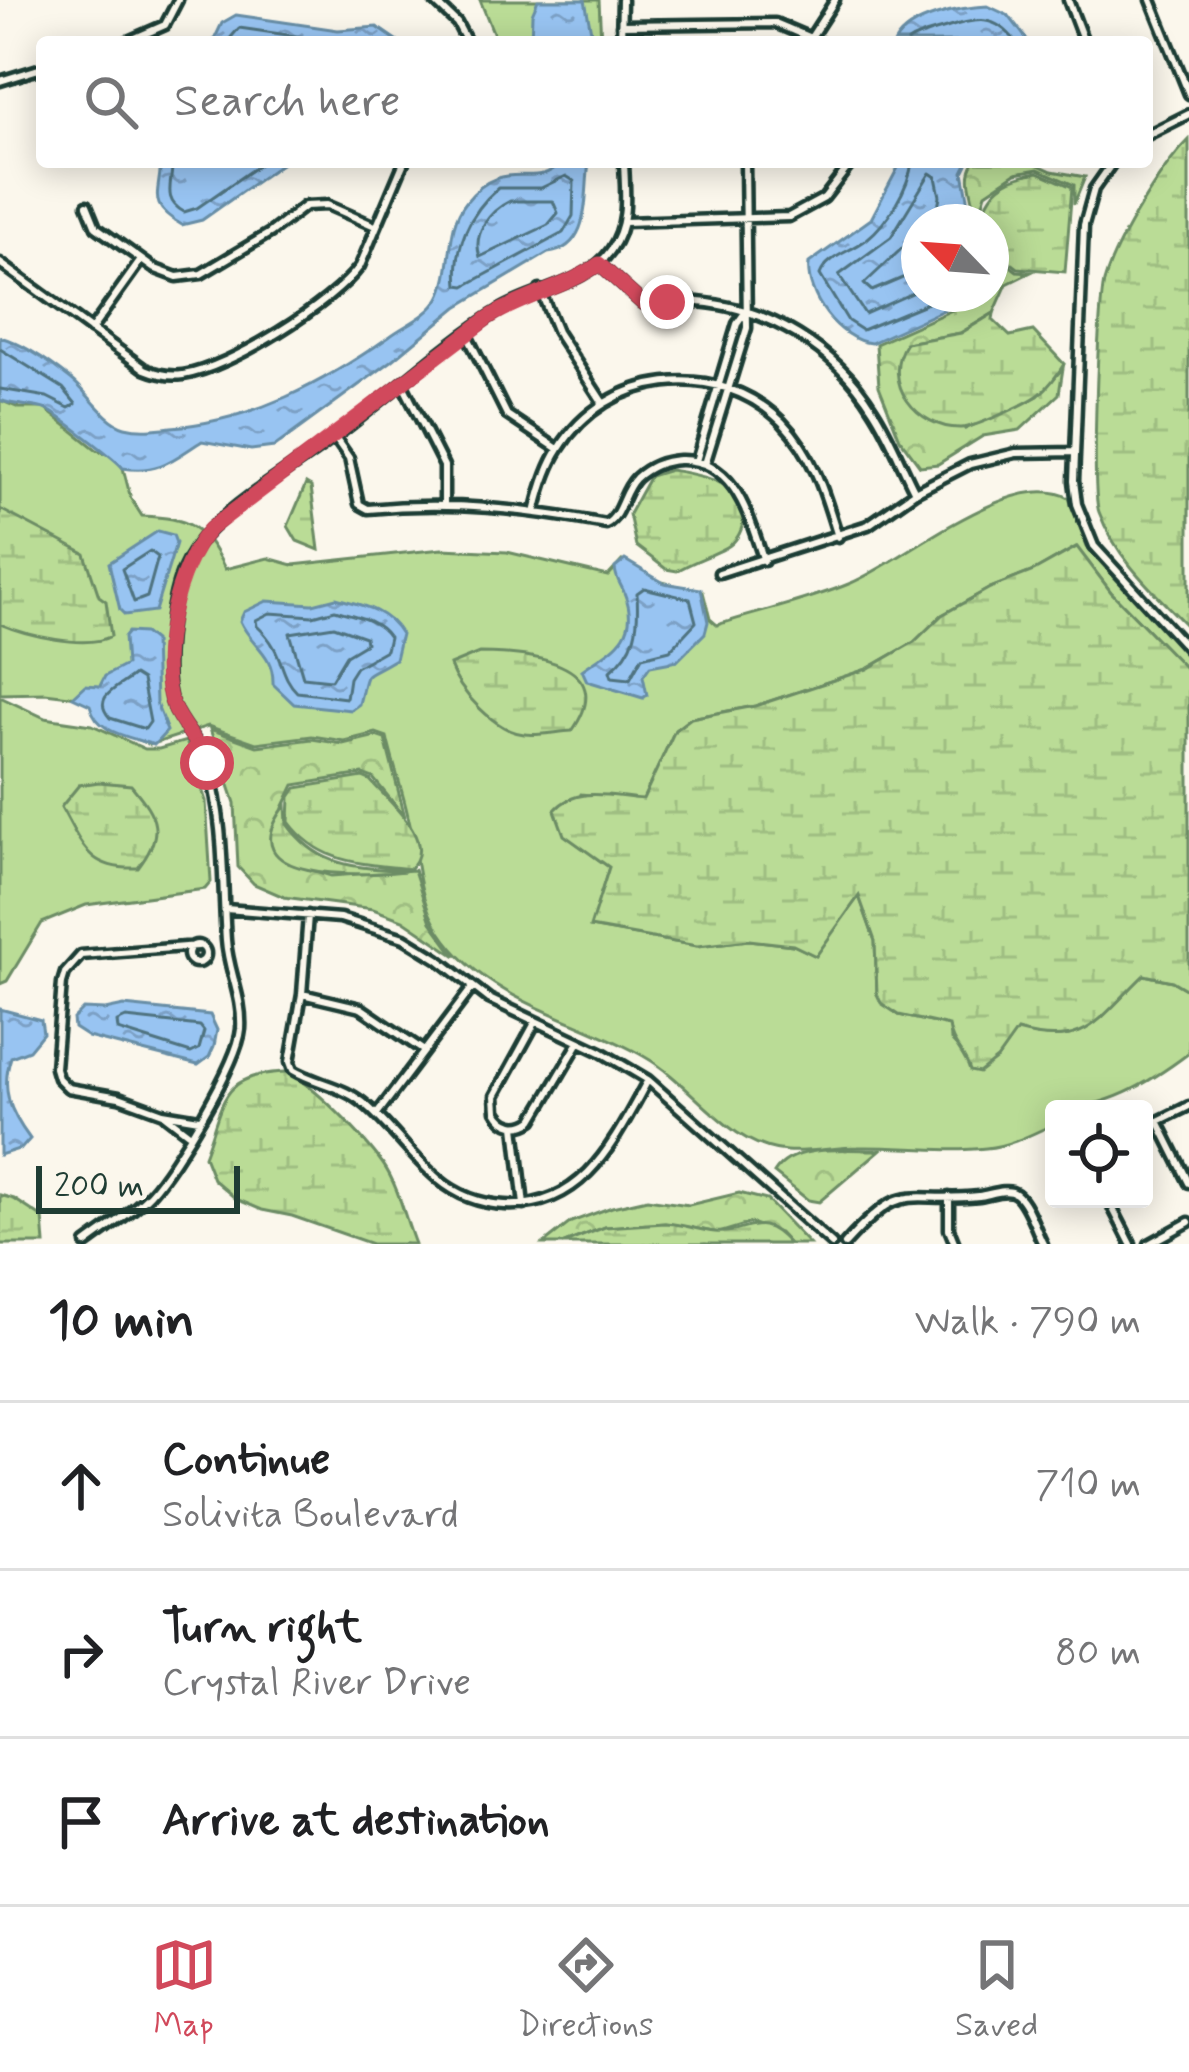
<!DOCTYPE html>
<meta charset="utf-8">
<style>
body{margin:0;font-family:Mynerve,sans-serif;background:#f6f6f6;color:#202124}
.controls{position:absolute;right:36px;bottom:36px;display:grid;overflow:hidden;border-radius:12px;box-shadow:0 6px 30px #0003}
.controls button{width:108px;height:108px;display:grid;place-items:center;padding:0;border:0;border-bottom:3px solid #e0e0e0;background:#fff;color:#202124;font:60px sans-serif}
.compass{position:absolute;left:901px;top:204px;width:108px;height:108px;border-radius:50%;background:#fff;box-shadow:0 6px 30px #0003;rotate:295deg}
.scale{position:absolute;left:36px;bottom:30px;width:204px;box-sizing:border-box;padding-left:12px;border:6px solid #1f3d34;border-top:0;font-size:33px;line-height:42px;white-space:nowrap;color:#1f3d34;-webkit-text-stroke:9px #fbf7ec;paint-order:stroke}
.stop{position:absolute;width:36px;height:36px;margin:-27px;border:9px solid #d1495b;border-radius:50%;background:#fff}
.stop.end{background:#d1495b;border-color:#fff;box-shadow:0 3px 12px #0008}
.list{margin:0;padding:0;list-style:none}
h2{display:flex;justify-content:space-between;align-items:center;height:156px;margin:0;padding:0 48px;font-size:51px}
h2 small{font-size:39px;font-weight:400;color:#757577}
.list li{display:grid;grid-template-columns:78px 1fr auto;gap:36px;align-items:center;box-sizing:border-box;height:168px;padding:0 48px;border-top:3px solid #e0e0e0}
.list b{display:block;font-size:45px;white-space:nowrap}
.list p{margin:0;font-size:39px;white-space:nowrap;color:#757577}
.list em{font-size:39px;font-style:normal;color:#757577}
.icon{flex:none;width:66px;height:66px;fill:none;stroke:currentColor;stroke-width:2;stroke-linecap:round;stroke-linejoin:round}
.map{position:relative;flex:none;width:1189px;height:1244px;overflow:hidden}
.search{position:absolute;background:#fff;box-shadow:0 6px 30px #0003;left:36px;right:36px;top:36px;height:132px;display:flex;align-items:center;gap:30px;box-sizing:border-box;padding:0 42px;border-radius:12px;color:#757577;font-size:45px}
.sheet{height:660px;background:#fff}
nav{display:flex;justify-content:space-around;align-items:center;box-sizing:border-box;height:168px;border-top:3px solid #e0e0e0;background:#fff;font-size:33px;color:#757577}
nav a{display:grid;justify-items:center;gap:6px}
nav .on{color:#d1495b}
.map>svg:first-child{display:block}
.green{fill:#badc96;stroke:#6c8c65;stroke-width:3}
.forest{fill:url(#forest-crowns);stroke:#6c8c65;stroke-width:3}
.wetland{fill:url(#wetland-marsh);stroke:#6c8c65;stroke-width:3}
.water{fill:url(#water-ripples);stroke:#688ea6;stroke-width:3}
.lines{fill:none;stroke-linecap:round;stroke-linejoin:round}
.shore{stroke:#4f7380;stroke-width:3}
.minor-casing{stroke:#1f3d34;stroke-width:15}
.minor{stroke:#fbf7ec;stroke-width:6}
.route{stroke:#d1495b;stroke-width:15}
</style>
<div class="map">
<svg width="1189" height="1244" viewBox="0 0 1189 1244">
<defs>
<pattern id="forest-crowns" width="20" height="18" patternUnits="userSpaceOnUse" patternTransform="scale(3)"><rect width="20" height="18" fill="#badc96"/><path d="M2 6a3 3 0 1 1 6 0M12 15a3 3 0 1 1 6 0" fill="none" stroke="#9fbe82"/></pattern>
<pattern id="wetland-marsh" width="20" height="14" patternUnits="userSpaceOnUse" patternTransform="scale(3)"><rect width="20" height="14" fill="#badc96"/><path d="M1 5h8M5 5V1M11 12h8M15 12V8" fill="none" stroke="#9fbe82"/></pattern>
<pattern id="water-ripples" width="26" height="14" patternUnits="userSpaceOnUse" patternTransform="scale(3)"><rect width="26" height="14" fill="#98c4f2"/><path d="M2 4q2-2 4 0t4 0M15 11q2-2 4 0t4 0" fill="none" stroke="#7ba0c5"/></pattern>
</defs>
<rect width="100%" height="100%" fill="#fbf7ec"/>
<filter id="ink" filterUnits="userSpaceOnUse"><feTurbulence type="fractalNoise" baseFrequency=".00833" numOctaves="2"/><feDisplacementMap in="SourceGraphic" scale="24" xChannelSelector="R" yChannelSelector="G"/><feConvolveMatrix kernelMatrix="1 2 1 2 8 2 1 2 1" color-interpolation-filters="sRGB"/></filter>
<g filter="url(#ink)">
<path class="green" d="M480 0H599L601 42H497Z
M0 400 19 408H44L97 450 113 456 123 468 131 499 142 516C190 518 204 526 225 569L268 558 293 565 442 549 507 552 608 576 622 561 654 580 703 592 710 619 717 625C761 611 808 601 851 583 904 561 1013 467 1069 498L1087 546 1189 657V672L1111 592 1076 547 1034 571 990 588 942 615 914 642 867 669 755 706 691 718 675 730 643 800 581 794 565 835 609 867 591 927 697 946 749 940 793 945 815 955 859 896 875 941 877 994 899 1015 950 1026 951 1040 966 1056 997 1059 1017 1030C1086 1051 1098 1019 1144 975L1172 981 1189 991V1053C1148 1084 1106 1109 1054 1109V1124C1032 1134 1010 1146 986 1148 944 1153 900 1146 858 1147 835 1147 809 1153 786 1151 727 1146 693 1084 645 1057 573 1015 477 1000 434 922 416 889 417 851 408 816 402 789 393 764 387 737L376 733 344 741 312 736 256 743 208 726 150 745 110 728 94 699 45 693 0 694Z
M0 697 45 718 92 725 145 749H159L186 741 206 801 211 882 205 889 86 905 42 923 7 981 0 984Z"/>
<path class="forest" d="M974 162H1032L1052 171 1085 177 1074 204V185L1038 169 1016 173 986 193 977 222H973C980 202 961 182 974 162Z
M991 251 1017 271 1031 272 1007 284 994 313 960 333 906 343 965 429 1038 396 1063 368 1059 394 1020 430 983 436 938 464 920 466 900 439 879 386 876 344 952 310 972 294H991Z
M210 729 257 746 312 739 343 744 376 736 385 739 405 817 373 778 363 774 294 785 283 808 289 863 331 876 414 870 431 922 456 956 403 920 373 909 284 897 254 884 238 867 235 803Z
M880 1150 819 1202 808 1200 774 1173C792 1143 848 1150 880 1150Z
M739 1193 767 1200 809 1244H789L779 1233 751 1223 719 1233 665 1223 605 1227 562 1244H543L571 1222 612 1207 647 1199 689 1205Z"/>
<path class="wetland" d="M1189 140V628C1154 592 1117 560 1099 512 1091 491 1098 307 1104 282 1115 243 1160 169 1189 140Z
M1038 172 1072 187 1065 272 1018 268 993 249 991 222H980C990 189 1003 178 1038 172Z
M994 313 993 320 1010 336 1033 331 1064 364C1058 374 1049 386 1040 394 1029 403 974 428 961 428 917 429 880 382 906 343L961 333Z
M670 470C699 475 744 480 743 520 743 529 737 540 730 545 720 553 692 561 677 571L666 569 636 546 629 514 650 476Z
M306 484 311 487 319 550 297 541 288 526Z
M0 509 85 554 99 596 106 601 111 636C87 650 25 635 0 624Z
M1077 547 1111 592 1189 672V991L1172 981 1144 975C1097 1020 1087 1050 1017 1031L997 1059 979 1073 970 1071C965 1053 951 1045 949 1026L899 1015 881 1003 877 994 875 941 859 896 816 956 793 945 749 940 697 946 590 927 609 867 564 835 555 810C577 785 613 797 643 799L675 730 691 718 755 706 867 669 914 642 942 615 990 588 1034 571Z
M479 653C524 653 622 661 572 731 556 732 539 736 524 734 497 732 457 690 450 665Z
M363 777 370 780C388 801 440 843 409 869 360 863 320 864 289 822L290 797 296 788Z
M99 782 131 785C158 817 165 833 138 868 89 870 83 847 61 807L79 785Z
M286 805 287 824C320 869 354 866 405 871 367 875 224 885 286 805Z
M285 1072C312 1082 365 1139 383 1164 399 1187 405 1219 415 1244H372L292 1216 262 1210 236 1199 213 1179 204 1156C225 1101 219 1075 285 1072Z
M0 1195 14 1199 43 1218 45 1244H0Z
M665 1223C682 1224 698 1230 715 1232 749 1236 757 1208 789 1244H562L605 1227Z"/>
<path class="water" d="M538 0H585L593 42H531L532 14Z
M988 6 1009 16 1029 42H895C909 17 961 7 988 6Z
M236 15 338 30 377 27 399 42H213L222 23Z
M161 162H284L202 220 182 225C147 205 159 196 161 162Z
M561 162H589C584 194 592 248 548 253L457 307 393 360 274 447 251 450 202 441C174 459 159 474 123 468 118 461 56 413 47 410 32 404 17 407 0 400V337C24 344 51 363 71 379 88 392 104 421 125 427 140 431 156 429 171 427 253 421 323 383 389 337 406 324 428 317 439 298 455 269 444 229 466 202 504 153 535 193 561 162Z
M901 162H968L963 172 968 198 960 222H919V294H966L950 307 871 343C839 340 805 295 809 263L871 219Z
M158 531 173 535 176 543 155 611 125 615 120 610 109 563Z
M625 560 664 583 701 589 708 622 705 633 677 661 650 666 643 676 647 695 643 698 587 681 582 670C607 651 642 639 625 595 621 583 616 581 615 568Z
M336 598C361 605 386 609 401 634L395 659C359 681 369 665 359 704L351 710 294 704 273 684C274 652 251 646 240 621L244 612 267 601 313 604Z
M128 632 144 633 154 641 156 703 167 731 154 745C128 736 97 734 90 705L73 697 86 685 100 686 105 676 126 665 124 637Z
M124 1006 210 1015 217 1030 214 1046 209 1057 198 1065 88 1037 74 1028 73 1019 83 1009 105 1010Z
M0 1009 41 1020 43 1033 29 1050 11 1057C0 1090 10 1112 30 1139L22 1148 0 1155Z"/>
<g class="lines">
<path class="shore" d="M227 42 239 28 336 42H382
M908 42C920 34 932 32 946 28 976 18 995 14 1016 42
M172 162C173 183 161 200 184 212L197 208 263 162
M912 162C909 188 887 223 867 239 851 252 827 256 820 275L848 321 862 330 949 294
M566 176 574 181 573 216 563 233 465 286 458 285C454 247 469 213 498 188H541Z
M510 201H553L558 213 548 225 480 257C472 234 489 211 510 201Z
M919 238 912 239 864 284 872 291 919 271
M919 290 865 314 839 275 891 237 930 173 936 177 940 196 935 222
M0 349 63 388 76 404 69 408 47 397 0 389
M150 551 158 557 147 597 134 602 122 569Z
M644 588 690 599 696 622 670 650 642 657 630 679 612 677 610 671C637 649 639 627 637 593Z
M335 610C355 616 377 619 389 637L386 650 356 667 349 678 346 698 297 692C277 672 286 653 257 626L256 620 270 613 313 616Z
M334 626 365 637 366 643 346 655 331 680 303 677 290 633Z
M134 675 142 680 150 722 145 729 110 718C90 696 120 687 134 675Z
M126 1018 200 1026 204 1031 199 1049 191 1053 118 1030 117 1022Z"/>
<g class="minor-casing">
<path id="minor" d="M433 0 457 23 467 42
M1068 0 1084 42
M1151 0 1189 94
M621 25 775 23 820 42
M126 42 165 25 178 0
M621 42 622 0
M808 42 835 0
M0 81 42 68
M1147 135 1189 114
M1113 162 1094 189 1084 225 1074 481 1077 504 1094 546 1189 650
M87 205 96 227 153 268 177 277 201 274 270 233 305 206 327 205 375 226
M624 222 789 217 824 198 852 162
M0 263 145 369C157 374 169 377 183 375 230 368 332 304 360 266L404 162
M599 264 642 303C661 304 679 300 698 302 769 308 835 348 873 409 890 435 901 465 915 492
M540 290 557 332 603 403
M91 330 141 260
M467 335 507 415 558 449
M403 385 444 466V504
M335 438 349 458 359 504 368 509C450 501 525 509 606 524 622 515 622 492 636 478 648 467 663 461 679 460 736 458 749 518 764 561
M696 461 737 324 744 314
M705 464 747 328 745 162
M536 509C541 488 547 467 559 449 607 371 718 358 782 422 814 455 825 494 838 537
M719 573 868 525 915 492 970 464 1016 453 1075 452
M226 909 340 918 404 938 438 959 489 999 601 1052 648 1080 832 1244
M308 915 302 994 290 1062 293 1070C316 1084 345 1086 367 1106 392 1128 412 1157 438 1179 457 1195 481 1204 505 1205 585 1209 615 1139 648 1080
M188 954a9 9 0 1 1 18 0a9 9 0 1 1-18 0Z
M198 946 81 955 65 973 62 983 55 1068 58 1078 68 1088 119 1097 163 1113 199 1119
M302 994 361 1008 424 1051
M535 1023 495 1096 496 1111C504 1126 519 1130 533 1120L579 1042
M377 1114 472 988
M166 1116 188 1133
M1158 1121 1189 1183
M515 1126 524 1205
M1144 1128 1189 1106
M949 1197V1229L955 1244
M1108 1199 1131 1244
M86 1244C107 1228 132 1213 150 1194 175 1167 238 1063 241 1029 243 997 228 971 226 940 222 884 225 824 209 769 202 744 183 729 173 706 161 677 170 602 182 572 189 556 199 540 212 528 248 492 296 467 336 436 391 395 443 344 502 309 536 289 588 284 611 250 630 223 625 192 624 162
M845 1244C905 1178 903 1204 979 1196 989 1195 1007 1187 1016 1194 1028 1203 1036 1231 1043 1244
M1149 1244 1189 1222"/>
</g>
<use href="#minor" class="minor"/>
</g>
</g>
<g class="lines" filter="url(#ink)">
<path class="route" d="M207 763C199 742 182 727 173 706 154 662 177 564 210 529L488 318C523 296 570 286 599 264L642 303 667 302"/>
</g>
</svg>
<div class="controls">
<button><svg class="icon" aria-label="locate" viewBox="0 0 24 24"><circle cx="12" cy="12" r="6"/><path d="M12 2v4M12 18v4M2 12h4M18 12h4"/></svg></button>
</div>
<svg class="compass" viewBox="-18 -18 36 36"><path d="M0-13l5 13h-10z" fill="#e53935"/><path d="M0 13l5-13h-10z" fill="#757577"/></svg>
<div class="scale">200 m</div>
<div class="stop" style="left:207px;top:763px"></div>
<div class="stop end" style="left:667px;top:302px"></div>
<div class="search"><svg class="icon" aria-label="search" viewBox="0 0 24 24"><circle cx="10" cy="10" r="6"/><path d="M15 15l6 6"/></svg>Search here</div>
</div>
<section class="sheet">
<h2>10 min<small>Walk · 790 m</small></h2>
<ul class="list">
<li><svg class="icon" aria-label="ahead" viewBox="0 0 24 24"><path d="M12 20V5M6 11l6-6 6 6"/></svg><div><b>Continue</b><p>Solivita Boulevard</p></div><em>710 m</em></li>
<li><svg class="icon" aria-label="right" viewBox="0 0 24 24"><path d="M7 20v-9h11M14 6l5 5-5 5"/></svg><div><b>Turn right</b><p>Crystal River Drive</p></div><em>80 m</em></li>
<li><svg class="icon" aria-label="arrive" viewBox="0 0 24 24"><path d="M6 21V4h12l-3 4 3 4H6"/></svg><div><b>Arrive at destination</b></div></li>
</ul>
</section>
<nav>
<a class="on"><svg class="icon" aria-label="map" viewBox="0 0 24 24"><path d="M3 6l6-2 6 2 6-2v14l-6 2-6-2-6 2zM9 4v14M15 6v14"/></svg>Map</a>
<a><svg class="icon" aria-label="directions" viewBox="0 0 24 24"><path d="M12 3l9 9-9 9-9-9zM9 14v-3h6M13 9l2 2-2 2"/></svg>Directions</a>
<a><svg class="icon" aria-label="saved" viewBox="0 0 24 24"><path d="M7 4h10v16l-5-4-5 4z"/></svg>Saved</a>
</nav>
